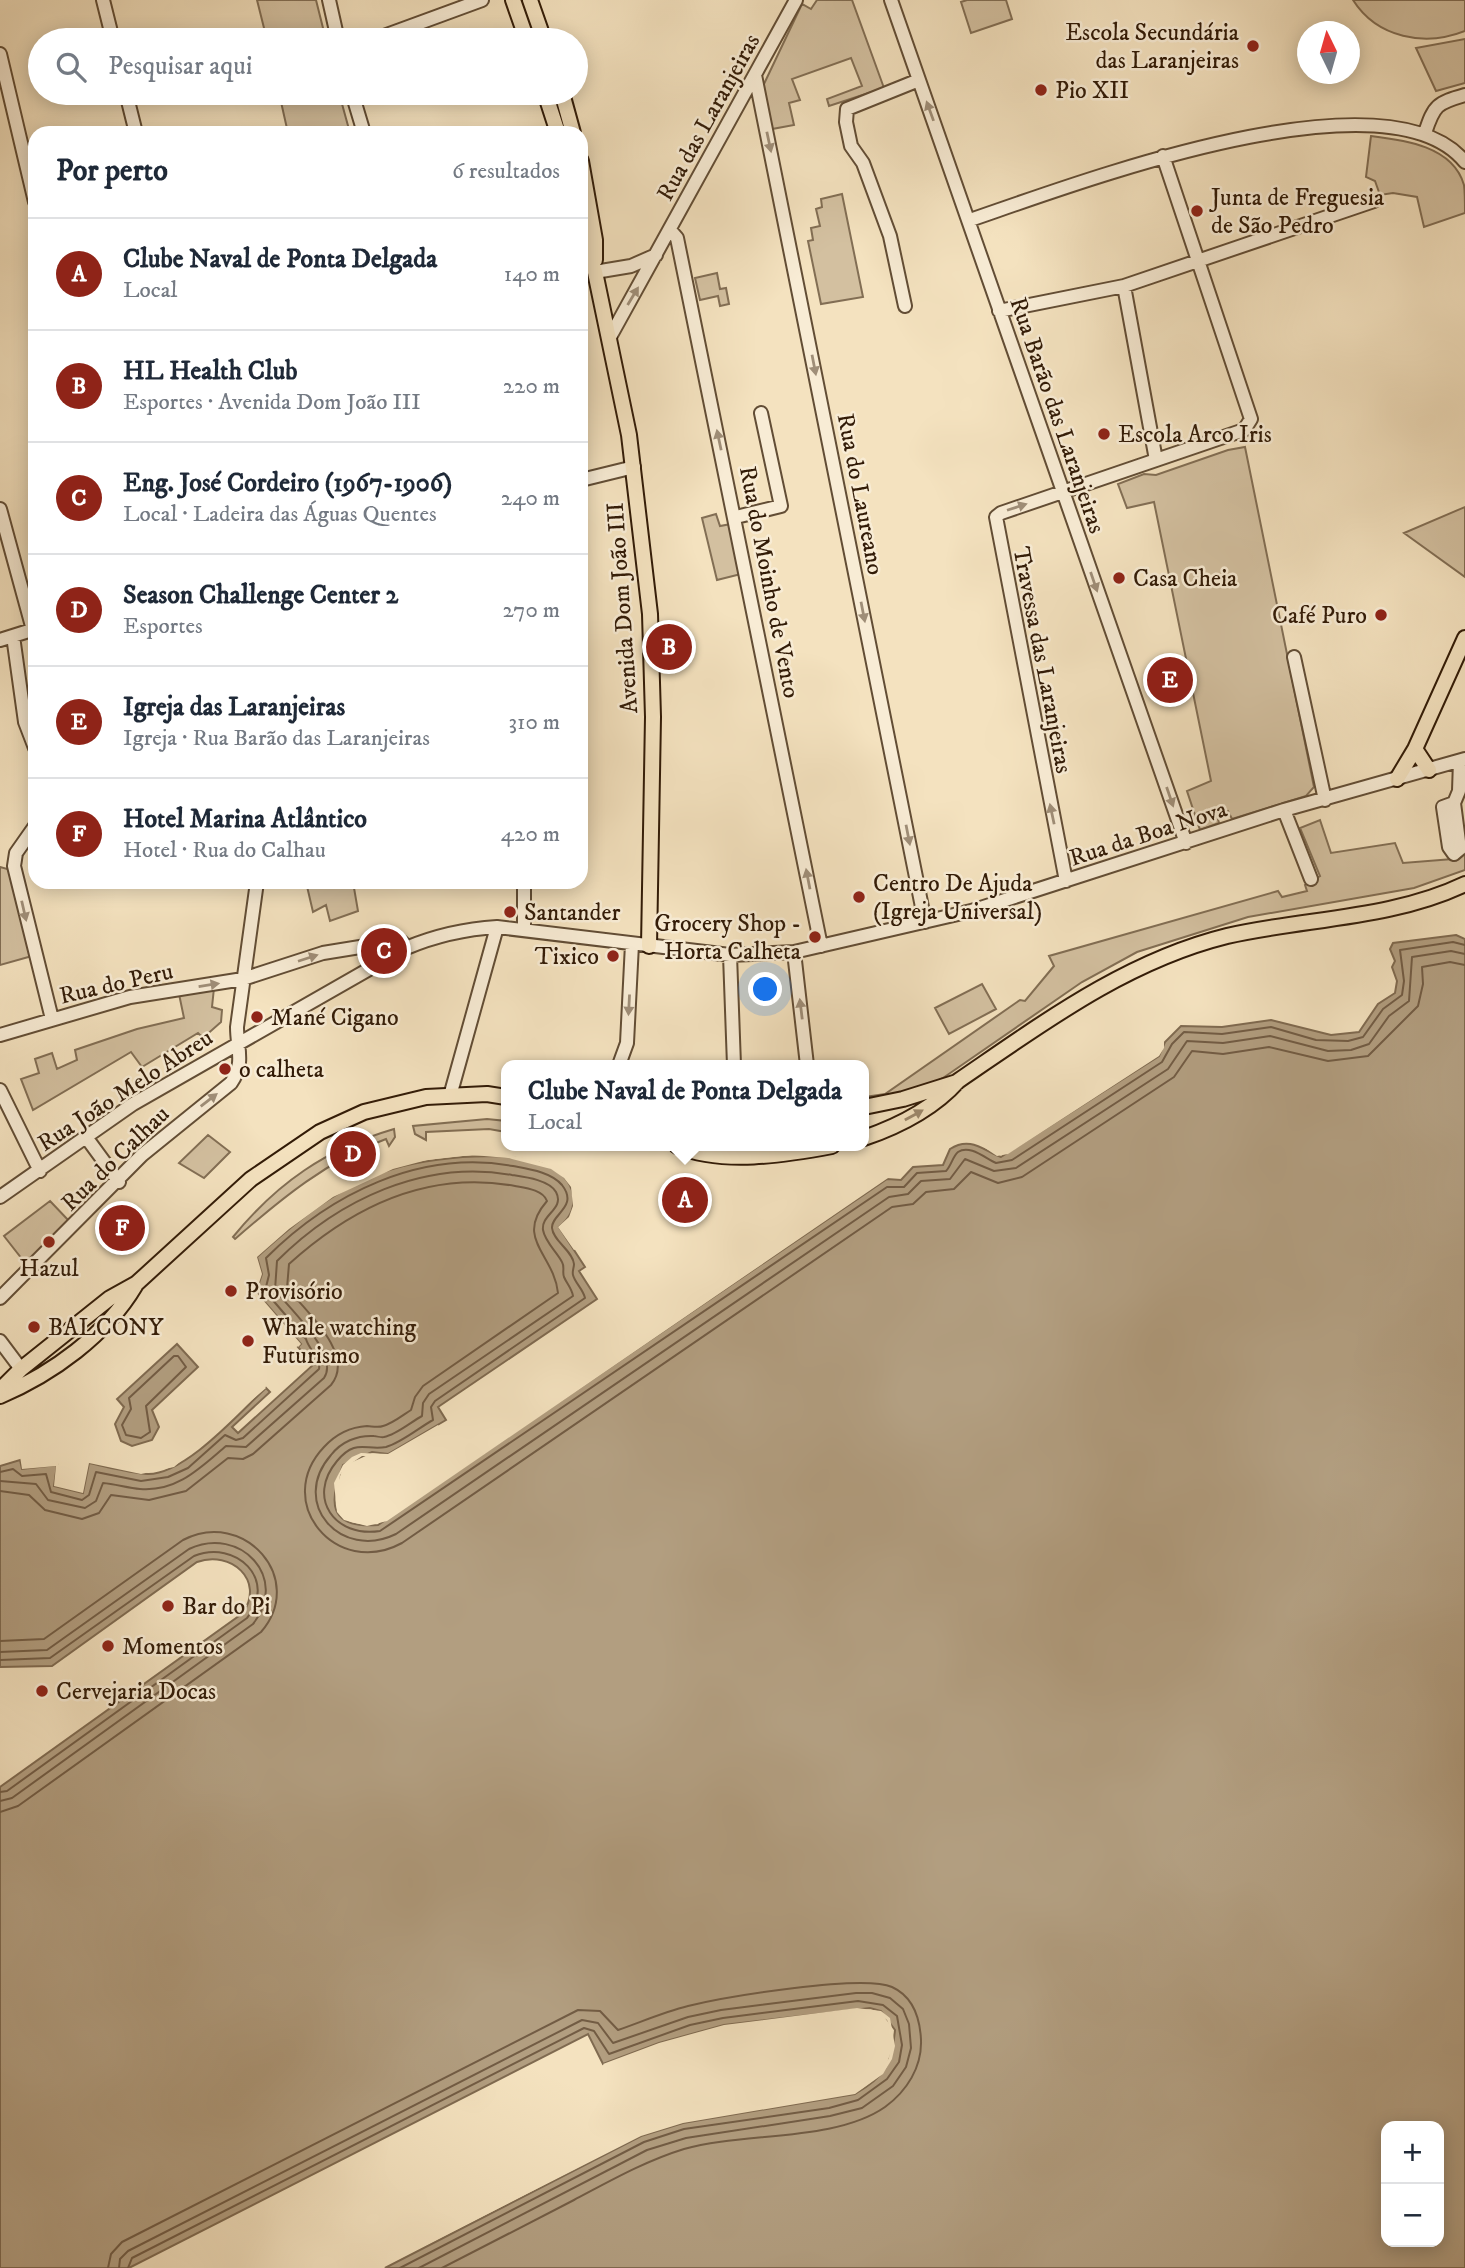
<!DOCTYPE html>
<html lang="pt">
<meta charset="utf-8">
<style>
body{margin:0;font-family:"IM FELL DW Pica",serif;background:#f2f2f3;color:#1f2937}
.controls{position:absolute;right:21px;bottom:21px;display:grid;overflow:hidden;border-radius:14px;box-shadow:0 4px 18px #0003}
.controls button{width:63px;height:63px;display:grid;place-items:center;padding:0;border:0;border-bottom:2px solid #e0e1e3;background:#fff;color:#1f2937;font:35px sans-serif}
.compass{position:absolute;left:1297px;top:21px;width:63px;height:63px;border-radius:50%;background:#fff;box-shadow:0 4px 18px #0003;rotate:355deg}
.you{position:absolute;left:766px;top:990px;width:24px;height:24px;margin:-18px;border:5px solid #fff;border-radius:50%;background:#1a73e8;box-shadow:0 0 0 10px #1a73e833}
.badge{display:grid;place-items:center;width:46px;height:46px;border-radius:50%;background:#8f2418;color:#fff;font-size:23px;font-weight:700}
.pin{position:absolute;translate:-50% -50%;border:4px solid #fff;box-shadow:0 2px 7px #0006}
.popup{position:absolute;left:501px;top:1060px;width:368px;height:91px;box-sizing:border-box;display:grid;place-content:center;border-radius:14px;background:#fff;filter:drop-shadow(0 2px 5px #0005);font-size:23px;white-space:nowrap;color:#747a83}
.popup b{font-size:26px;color:#1f2937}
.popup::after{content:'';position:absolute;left:50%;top:100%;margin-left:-14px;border:14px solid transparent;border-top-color:#fff}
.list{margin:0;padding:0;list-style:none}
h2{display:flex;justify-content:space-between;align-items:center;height:91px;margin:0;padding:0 28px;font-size:30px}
h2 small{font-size:23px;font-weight:400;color:#747a83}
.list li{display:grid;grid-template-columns:46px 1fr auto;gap:21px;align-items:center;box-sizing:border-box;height:112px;padding:0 28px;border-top:2px solid #e0e1e3}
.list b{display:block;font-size:26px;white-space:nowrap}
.list p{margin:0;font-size:23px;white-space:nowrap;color:#747a83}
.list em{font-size:23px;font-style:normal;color:#747a83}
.icon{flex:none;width:38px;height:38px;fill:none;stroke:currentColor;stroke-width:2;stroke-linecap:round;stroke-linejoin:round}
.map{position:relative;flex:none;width:1465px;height:2268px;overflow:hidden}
.search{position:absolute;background:#fff;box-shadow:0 4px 18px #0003;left:28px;top:28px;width:560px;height:77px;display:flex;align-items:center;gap:18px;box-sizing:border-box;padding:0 24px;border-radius:38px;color:#747a83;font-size:26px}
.panel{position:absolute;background:#fff;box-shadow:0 4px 18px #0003;left:28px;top:126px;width:560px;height:763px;border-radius:21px}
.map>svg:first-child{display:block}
.green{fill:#d3c0a0;stroke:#826e54;stroke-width:2}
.water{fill:#b29e80;stroke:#7f6a50;stroke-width:2;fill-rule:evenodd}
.pier{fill:#f4e2bf}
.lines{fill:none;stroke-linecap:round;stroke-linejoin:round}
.shore{stroke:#725c44;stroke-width:2}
.minor-casing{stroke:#624d35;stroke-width:16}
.major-casing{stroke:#321b07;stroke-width:18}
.minor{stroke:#f8ecd5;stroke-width:12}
.major{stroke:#f4e2bf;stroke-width:14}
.oneway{fill:#9f8e78}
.oneway2{fill:#9d886c}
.poi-dot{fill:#8f2418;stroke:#f8ecd5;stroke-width:2.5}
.labels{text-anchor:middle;stroke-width:5;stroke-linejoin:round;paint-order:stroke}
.poi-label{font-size:24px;fill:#321b07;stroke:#f8ecd5;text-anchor:start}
.street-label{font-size:24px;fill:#321b07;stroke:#f8ecd5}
</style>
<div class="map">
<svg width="1465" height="2268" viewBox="0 0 1465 2268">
<rect width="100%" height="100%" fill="#f4e2bf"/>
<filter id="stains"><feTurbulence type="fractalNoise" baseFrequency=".00286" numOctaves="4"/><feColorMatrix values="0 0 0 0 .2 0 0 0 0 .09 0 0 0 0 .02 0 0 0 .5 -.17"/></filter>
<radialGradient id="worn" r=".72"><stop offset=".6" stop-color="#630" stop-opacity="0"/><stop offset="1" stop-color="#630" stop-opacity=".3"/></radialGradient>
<path class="green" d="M257 0H316L326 40H267Z
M817 0H852L884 88 829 106 827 99 862 86 851 58 792 79 800 100 789 103 794 125 772 129 763 86 802 4 811 9Z
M967 0H1006L1012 19 971 33 961 2Z
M1353 0H1465V31C1425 47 1377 38 1353 0Z
M1465 39V83L1436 91 1416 48Z
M279 93H339L350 133H288Z
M1371 136C1404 140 1453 146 1464 185 1465 193 1465 204 1465 213L1424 227 1417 197 1393 193 1380 195 1375 181 1366 177Z
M842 194 863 297 821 304 808 241 813 240 811 228 820 226 816 209 822 207 821 199Z
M717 273 720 289 726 288 729 304 720 306 718 296 700 300 695 278Z
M1245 447 1314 787 1306 796 1232 819 1228 811 1217 815 1219 823 1200 830 1187 791 1211 781 1154 502 1127 508 1118 484 1144 474 1156 475 1228 450Z
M1465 507V577L1404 533Z
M716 514 720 526 731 524 741 574 717 580 702 518Z
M1320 820 1331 853 1395 843 1403 863 1453 859 1465 853V870L1414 888 1248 917 1137 952 1082 982 943 1078 911 1093 864 1103V1097L885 1094 1020 1000 1025 1001 1054 966 1049 956 1278 891 1282 897 1307 891 1305 885 1320 876 1300 828Z
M0 867 11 870 32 956 0 965Z
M306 882H353L358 911 330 921 326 905 313 912Z
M982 984 996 1009 949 1034 935 1008Z
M214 988 212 1007 222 1010 221 1022 203 1038 198 1033 142 1067 131 1052 33 1110 21 1079 39 1073 35 1059 52 1053 57 1069 77 1060 75 1050 137 1029 184 1018 179 994Z
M487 1119 506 1121V1132L489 1129 426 1132V1140L415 1134 413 1126Z
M394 1129 395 1137 389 1146 386 1139C328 1160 281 1199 235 1239L233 1237C277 1183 326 1149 394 1129Z
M208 1135 230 1152 204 1178 179 1163Z
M50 1201 70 1222 26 1264 4 1236Z"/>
<path class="water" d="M1456 935 1465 939V2268H385L641 2136 683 2123 855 2094C886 2076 892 2064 895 2030L881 2011 870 2008 724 2025 659 2043 603 2064 588 2034 129 2268H0V1787L243 1613C265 1580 231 1550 197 1562L52 1666 0 1667V1466L20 1460 22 1469 57 1465 54 1486 83 1493 89 1463C108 1467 129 1473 148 1474 186 1474 239 1413 266 1388L270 1392 232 1427 238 1433 313 1365 298 1347 301 1344 256 1292 262 1274 257 1257C298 1220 342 1183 396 1168 432 1157 564 1139 573 1195 575 1208 569 1219 559 1227L585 1267 579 1271 597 1299 438 1407 446 1420 388 1454 372 1452 343 1465C329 1501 327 1529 378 1525L887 1179 901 1180 913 1167 943 1165 950 1149C970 1136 983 1150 1001 1157L1159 1056 1165 1042 1181 1026 1222 1027 1271 1020 1331 1035 1359 1032 1378 1004 1395 993 1397 981 1392 967 1395 961 1390 949 1393 943ZM1386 2126H1439V2242H1386Z
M177 1344 198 1367 152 1410 159 1427 152 1440 132 1446 121 1441 115 1424 124 1407 117 1399Z"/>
<path class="pier" d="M1164 1037V1048L1159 1056 1008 1154 997 1156 982 1146 984 1143 998 1153 1007 1151 1156 1054Z
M456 1153H490L529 1158 554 1166 566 1175 574 1186 577 1206 571 1219 563 1228 577 1249 574 1250 558 1227 569 1217 573 1206 571 1187 564 1178 551 1169 508 1158 472 1155 427 1160 393 1169 333 1197 289 1229 257 1257 262 1274 256 1292 301 1344 298 1347 253 1293 258 1274 254 1255 301 1214 350 1183 392 1165Z
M885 1176H891L387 1521 367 1526 344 1520 337 1512 334 1483 343 1465 352 1457 361 1453 388 1454 438 1425 440 1428 389 1457 362 1456 346 1467 340 1475 337 1502 346 1517 367 1522 385 1518Z
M264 1386 266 1388 174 1467 141 1474 89 1463 83 1493 54 1486 56 1466 22 1469 20 1456 23 1458 25 1465 58 1462V1483L80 1489 88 1460 141 1470 173 1464Z
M857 2008 881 2011 890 2018 895 2046 892 2059 883 2074 855 2094 683 2123 641 2136 381 2268 639 2133 682 2119 853 2091 880 2072 889 2058 891 2030 887 2020 880 2015 858 2012 725 2029 660 2046 605 2067 603 2064 659 2043 724 2025Z"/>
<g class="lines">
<path class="shore" d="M174 1356H178L186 1367 146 1406 150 1432 141 1438 126 1435 122 1425 131 1409 129 1398Z
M0 1472 13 1469 22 1476 46 1474 51 1492 82 1500 89 1495 96 1472 141 1481 168 1477 188 1468 225 1435 236 1440 243 1438 319 1369C321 1358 309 1350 306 1339L265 1291 269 1275 266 1258C330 1194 420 1149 513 1166 529 1169 551 1172 562 1185 579 1207 551 1214 552 1228 553 1241 573 1251 574 1264 574 1268 572 1271 573 1275 575 1283 583 1289 585 1298L435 1401 431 1407 433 1420C420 1427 401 1443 386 1447 366 1451 356 1438 337 1461 306 1498 335 1538 380 1531L887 1187H904L917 1173 946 1171C951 1166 953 1156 958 1152 970 1144 986 1159 996 1163L1012 1160 1162 1062 1172 1044 1184 1032 1222 1034 1271 1027 1316 1040 1348 1041 1363 1037 1383 1009 1402 995 1404 981 1400 950 1453 942 1465 945
M0 1481 36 1484 48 1500 85 1508 96 1501 103 1483C115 1484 128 1488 140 1489 177 1492 200 1468 226 1446L246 1447 324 1378C340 1355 290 1309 275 1290L277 1261C338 1200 424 1159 512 1175 525 1177 549 1180 556 1192 565 1209 541 1214 543 1230 545 1242 557 1252 562 1262 565 1267 562 1272 564 1277 567 1284 572 1289 573 1296L429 1394 423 1403 422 1416C411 1422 396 1435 384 1437 383 1438 375 1436 374 1436 357 1435 341 1442 331 1455 289 1503 341 1561 396 1534L889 1197 908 1194 921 1181 950 1179 965 1159 994 1171 1016 1168 1168 1069 1187 1041 1223 1043 1270 1036 1328 1051 1351 1050 1369 1044 1389 1016 1409 1001 1412 957 1451 951 1465 954
M0 1491 29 1495 45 1510 82 1519 99 1513 111 1495 149 1500 186 1491 228 1458 243 1459 253 1454 331 1385C356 1355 306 1311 287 1288L289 1264C352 1207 428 1170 515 1186 526 1188 543 1190 547 1201 514 1239 554 1254 558 1293L423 1386 415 1397 411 1410C403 1415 392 1424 383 1426 378 1428 371 1426 367 1426 350 1427 336 1434 324 1447 272 1502 336 1579 402 1543L892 1207 913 1204 926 1192 954 1189 971 1172 998 1183 1022 1177 1174 1077 1192 1051 1223 1054 1269 1047 1328 1061 1368 1056 1418 1006 1423 984 1422 967 1450 962 1465 965
M0 1641 44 1639 183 1540C244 1508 307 1579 261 1632L18 1806 0 1812
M0 1652 47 1650 189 1549C240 1525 290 1578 253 1624L12 1798 0 1801
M0 1660 50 1658 194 1556C236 1539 278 1580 247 1618L7 1791 0 1792
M108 2268 111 2254 122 2242 578 2010 600 2011 618 2030C641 2022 664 2012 688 2006 725 1997 862 1974 892 1987 914 1997 920 2018 921 2040 922 2067 907 2091 885 2107 835 2142 743 2132 684 2149 645 2161 610 2181 574 2200 530 2223 486 2245 442 2268
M119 2268 120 2259 128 2251 582 2020 598 2023 613 2043 688 2017 721 2010 856 1993H872L890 1998 903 2009 909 2024 911 2048 906 2067 893 2086 862 2108 830 2116 686 2138 647 2150 419 2268
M128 2268 132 2258 584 2028 594 2031 609 2054 690 2025 723 2018 858 2001 883 2005 897 2016 902 2045 899 2062 887 2079 858 2100 829 2108 684 2129 644 2142 400 2268"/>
<g class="minor-casing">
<path id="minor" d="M103 0 113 40
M329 0 338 40
M891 0 1186 843
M373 40 482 0
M0 54 35 202
M755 75 925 922
M126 93 136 133
M352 93 364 133
M1425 133C1434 105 1437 103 1465 95
M970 220C1070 186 1386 65 1465 162
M670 230 677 238 821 946
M595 272 631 266 656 255
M1124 286 1156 460
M905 306 890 236 863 163 851 146 846 122 847 109 919 80
M999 311 1124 286 1374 201
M610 337 796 0
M581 480 634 467
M0 509 33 630
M736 517 781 506 761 413
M13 636 25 722 35 748
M0 640 35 629
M1294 657 1325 800
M1454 803 1443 807 1449 847 1454 854 1460 849 1454 803 1459 791 1460 761
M1284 810 1311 879
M35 826 16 853 14 866 52 1019
M1066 881 996 517 1001 513 1244 430 1251 419 1163 156
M524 882V929
M794 952 807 1065
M730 955 734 1065
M0 1035 130 997 243 979 323 953 397 941 402 942 406 948
M619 1065 627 1043 632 944
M0 1090 40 1171
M450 1096 497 927
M86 1137 119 1182
M0 1197 133 1104 406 948C437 935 464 929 497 927L730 955 794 952 971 911 1284 810 1465 759
M0 1298 142 1155 231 1083C245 1063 237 1049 237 1027L257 882
M0 1341 21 1369"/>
</g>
<g class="major-casing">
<path id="major" d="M513 0 527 40
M530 0 544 40
M545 93 558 133
M562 93 573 133
M581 161 595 240V260
M581 230 595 272 629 435 650 614 653 717 649 946
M1415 749 1429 770
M1397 779 1415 749 1465 638
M864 1107 903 1099 957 1082
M864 1138C899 1126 933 1109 958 1081 1043 1023 1126 961 1227 936 1306 918 1392 919 1465 884
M677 1146C723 1165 784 1155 832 1146
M0 1390 21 1369 110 1298 137 1283 251 1179 320 1132 364 1112 426 1097 487 1094 506 1097
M0 1396C52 1374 106 1335 135 1286"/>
</g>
<use href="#minor" class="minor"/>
<use href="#major" class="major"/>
</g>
<defs><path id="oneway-solid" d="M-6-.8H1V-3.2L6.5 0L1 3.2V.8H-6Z" transform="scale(1.75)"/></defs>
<g class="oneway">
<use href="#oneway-solid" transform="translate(930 111) rotate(-110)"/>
<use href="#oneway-solid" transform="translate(769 142) rotate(78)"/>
<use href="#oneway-solid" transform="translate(633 296) rotate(-59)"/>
<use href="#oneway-solid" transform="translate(814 365) rotate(79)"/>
<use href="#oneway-solid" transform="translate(719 440) rotate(-102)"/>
<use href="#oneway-solid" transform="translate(1017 507) rotate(-18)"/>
<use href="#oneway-solid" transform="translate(1094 582) rotate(71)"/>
<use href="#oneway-solid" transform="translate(863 612) rotate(79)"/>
<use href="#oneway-solid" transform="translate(1170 797) rotate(71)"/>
<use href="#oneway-solid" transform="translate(1052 814) rotate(-102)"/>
<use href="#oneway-solid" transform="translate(908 835) rotate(79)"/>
<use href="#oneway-solid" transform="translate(808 879) rotate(-101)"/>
<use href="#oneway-solid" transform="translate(24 911) rotate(77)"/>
<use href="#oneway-solid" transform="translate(308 958) rotate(-18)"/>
<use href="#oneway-solid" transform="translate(209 985) rotate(-9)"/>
<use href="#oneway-solid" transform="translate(629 1005) rotate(93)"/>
<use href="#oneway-solid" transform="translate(801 1009) rotate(-97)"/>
<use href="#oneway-solid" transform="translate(209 1100) rotate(-38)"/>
</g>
<use class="oneway2" href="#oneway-solid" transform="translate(914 1115) rotate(-29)"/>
<g class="poi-dot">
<circle cx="1253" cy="46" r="7"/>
<circle cx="1041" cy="90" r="7"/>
<circle cx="1197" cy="211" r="7"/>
<circle cx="1104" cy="434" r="7"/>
<circle cx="1119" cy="578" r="7"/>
<circle cx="1381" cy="615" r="7"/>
<circle cx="859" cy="897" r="7"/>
<circle cx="510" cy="912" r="7"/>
<circle cx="815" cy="937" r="7"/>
<circle cx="613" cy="956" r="7"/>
<circle cx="257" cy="1017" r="7"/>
<circle cx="225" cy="1069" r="7"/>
<circle cx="49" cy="1242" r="7"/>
<circle cx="231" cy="1291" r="7"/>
<circle cx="34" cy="1327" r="7"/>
<circle cx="248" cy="1341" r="7"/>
<circle cx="168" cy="1606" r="7"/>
<circle cx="108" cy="1646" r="7"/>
<circle cx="42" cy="1691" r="7"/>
</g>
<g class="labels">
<g class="poi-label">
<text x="1239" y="40" text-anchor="end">Escola Secundária<tspan x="1239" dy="28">das Laranjeiras</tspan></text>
<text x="1055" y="98">Pio XII</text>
<text x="1211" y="205">Junta de Freguesia<tspan x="1211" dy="28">de São Pedro</tspan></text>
<text x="1118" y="442">Escola Arco Iris</text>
<text x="1133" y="586">Casa Cheia</text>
<text x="1367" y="623" text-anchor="end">Café Puro</text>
<text x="873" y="891">Centro De Ajuda<tspan x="873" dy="28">(Igreja Universal)</tspan></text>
<text x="524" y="920">Santander</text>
<text x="801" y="931" text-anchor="end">Grocery Shop -<tspan x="801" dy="28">Horta Calheta</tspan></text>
<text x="599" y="964" text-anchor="end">Tixico</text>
<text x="271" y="1025">Mané Cigano</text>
<text x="239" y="1077">o calheta</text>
<text x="49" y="1276" text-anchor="middle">Hazul</text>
<text x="245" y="1299">Provisório</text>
<text x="48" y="1335">BALCONY</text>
<text x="262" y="1335">Whale watching<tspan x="262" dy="28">Futurismo</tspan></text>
<text x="182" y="1614">Bar do Pi</text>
<text x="122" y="1654">Momentos</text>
<text x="56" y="1699">Cervejaria Docas</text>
</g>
<g class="street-label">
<text transform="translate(708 117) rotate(-61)" y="8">Rua das Laranjeiras</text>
<text transform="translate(1058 415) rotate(71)" y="8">Rua Barão das Laranjeiras</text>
<text transform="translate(861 494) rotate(79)" y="8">Rua do Laureano</text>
<text transform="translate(770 582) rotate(79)" y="8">Rua do Moinho de Vento</text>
<text transform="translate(622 608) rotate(-94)" y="8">Avenida Dom João III</text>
<text transform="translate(1043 660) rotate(79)" y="8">Travessa das Laranjeiras</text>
<text transform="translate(1148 833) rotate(-18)" y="8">Rua da Boa Nova</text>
<text transform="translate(116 983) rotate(-13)" y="8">Rua do Peru</text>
<text transform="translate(125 1090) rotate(-33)" y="8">Rua João Melo Abreu</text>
<text transform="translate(115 1158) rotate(-44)" y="8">Rua do Calhau</text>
</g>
</g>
<rect width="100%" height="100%" filter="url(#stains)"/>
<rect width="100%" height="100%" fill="url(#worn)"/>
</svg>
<div class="controls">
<button>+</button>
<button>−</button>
</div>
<svg class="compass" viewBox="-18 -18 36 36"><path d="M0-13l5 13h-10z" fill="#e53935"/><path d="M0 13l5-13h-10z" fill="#747a83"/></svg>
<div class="you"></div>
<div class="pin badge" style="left:685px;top:1200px">A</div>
<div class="popup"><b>Clube Naval de Ponta Delgada</b>Local</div>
<div class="pin badge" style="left:669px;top:647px">B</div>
<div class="pin badge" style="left:384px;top:951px">C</div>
<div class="pin badge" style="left:353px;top:1154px">D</div>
<div class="pin badge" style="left:1170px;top:680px">E</div>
<div class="pin badge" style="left:122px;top:1228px">F</div>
<div class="search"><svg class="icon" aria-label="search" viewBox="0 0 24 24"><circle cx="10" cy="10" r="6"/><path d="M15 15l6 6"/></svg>Pesquisar aqui</div>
<section class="panel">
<h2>Por perto<small>6 resultados</small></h2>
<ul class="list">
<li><span class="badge">A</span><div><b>Clube Naval de Ponta Delgada</b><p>Local</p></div><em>140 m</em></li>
<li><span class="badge">B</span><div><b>HL Health Club</b><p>Esportes · Avenida Dom João III</p></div><em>220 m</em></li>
<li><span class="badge">C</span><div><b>Eng. José Cordeiro (1967-1906)</b><p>Local · Ladeira das Águas Quentes</p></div><em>240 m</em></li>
<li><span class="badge">D</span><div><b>Season Challenge Center 2</b><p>Esportes</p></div><em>270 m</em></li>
<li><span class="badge">E</span><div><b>Igreja das Laranjeiras</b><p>Igreja · Rua Barão das Laranjeiras</p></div><em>310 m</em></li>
<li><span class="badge">F</span><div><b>Hotel Marina Atlântico</b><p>Hotel · Rua do Calhau</p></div><em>420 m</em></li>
</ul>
</section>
</div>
